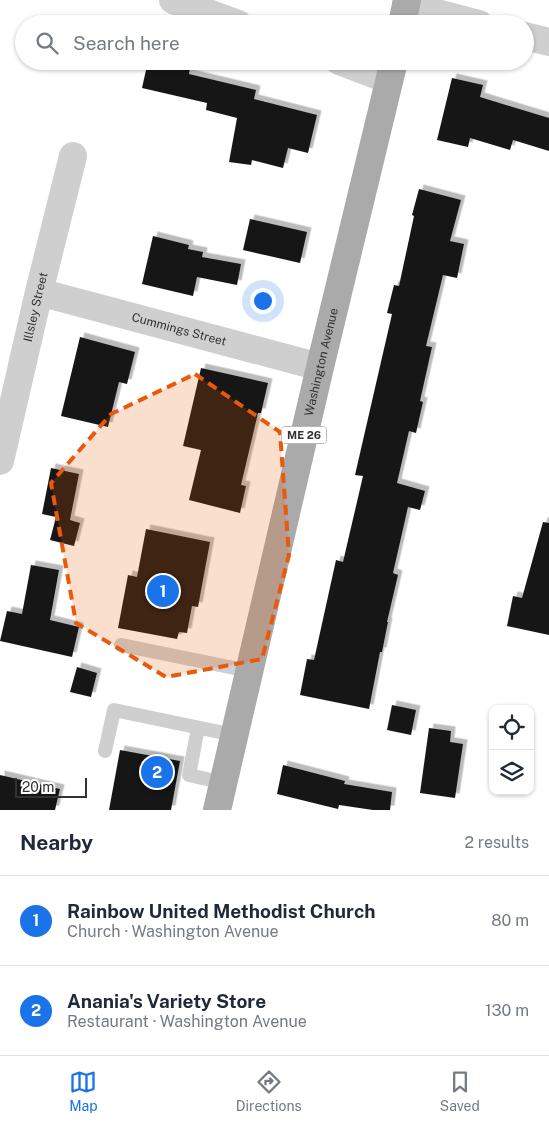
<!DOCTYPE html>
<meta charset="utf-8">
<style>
body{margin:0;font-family:"Public Sans",sans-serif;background:#f6f6f7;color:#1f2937}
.controls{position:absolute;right:15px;bottom:15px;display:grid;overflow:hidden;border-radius:10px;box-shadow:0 1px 4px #0004}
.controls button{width:45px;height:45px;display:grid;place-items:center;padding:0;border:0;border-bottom:1px solid #e0e1e3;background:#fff;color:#1f2937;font:25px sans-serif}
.scale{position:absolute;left:15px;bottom:12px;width:72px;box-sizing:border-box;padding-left:5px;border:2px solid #323232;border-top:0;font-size:14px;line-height:18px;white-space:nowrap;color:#323232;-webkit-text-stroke:4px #fff;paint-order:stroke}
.you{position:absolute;left:262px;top:300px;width:18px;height:18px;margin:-12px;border:4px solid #fff;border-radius:50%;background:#1a73e8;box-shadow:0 0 0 8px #1a73e833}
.badge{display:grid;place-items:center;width:32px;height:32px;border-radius:50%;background:#1a73e8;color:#fff;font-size:16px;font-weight:700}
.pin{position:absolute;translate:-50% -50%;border:2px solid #fff;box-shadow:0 1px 5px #0006}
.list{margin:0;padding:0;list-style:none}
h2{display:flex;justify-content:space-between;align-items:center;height:65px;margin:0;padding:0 20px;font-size:21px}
h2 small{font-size:16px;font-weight:400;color:#747a83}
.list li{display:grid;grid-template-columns:32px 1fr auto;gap:15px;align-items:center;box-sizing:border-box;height:90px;padding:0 20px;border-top:1px solid #e0e1e3}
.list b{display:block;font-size:19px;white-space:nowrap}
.list p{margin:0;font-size:16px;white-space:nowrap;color:#747a83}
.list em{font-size:16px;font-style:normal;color:#747a83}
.icon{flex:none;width:28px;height:28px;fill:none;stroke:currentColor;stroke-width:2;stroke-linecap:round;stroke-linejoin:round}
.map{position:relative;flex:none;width:549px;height:810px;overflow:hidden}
.search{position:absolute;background:#fff;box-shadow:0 1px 4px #0004;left:15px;right:15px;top:15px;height:55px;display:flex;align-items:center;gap:12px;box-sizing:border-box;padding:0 18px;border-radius:28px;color:#747a83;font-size:19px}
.sheet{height:245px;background:#fff}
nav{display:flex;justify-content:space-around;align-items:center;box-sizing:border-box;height:70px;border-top:1px solid #e0e1e3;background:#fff;font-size:14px;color:#747a83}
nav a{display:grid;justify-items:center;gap:2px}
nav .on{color:#1a73e8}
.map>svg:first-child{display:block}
.building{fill:#191919;filter:url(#shadow)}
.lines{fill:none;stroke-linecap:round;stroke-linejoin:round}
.service{stroke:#cfcfcf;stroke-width:14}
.minor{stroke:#cfcfcf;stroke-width:28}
.primary{stroke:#aaa;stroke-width:28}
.marked{fill:#e8590c;fill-opacity:0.2;stroke:#e8590c;stroke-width:4;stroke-dasharray:10 6;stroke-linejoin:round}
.labels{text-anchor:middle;stroke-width:5;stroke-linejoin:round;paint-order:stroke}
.shield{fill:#fff;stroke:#707070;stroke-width:1}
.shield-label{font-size:11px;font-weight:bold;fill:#323232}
.street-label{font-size:12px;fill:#323232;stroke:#fff}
</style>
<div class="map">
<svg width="549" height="810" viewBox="0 0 549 810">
<defs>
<filter id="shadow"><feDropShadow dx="4.5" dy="-4.5" stdDeviation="0" flood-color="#0004"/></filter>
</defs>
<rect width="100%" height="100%" fill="#fff"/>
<path class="building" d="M148 61H161L190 68 189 74 256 90 254 99 317 115 308 153 288 148 283 168 252 160 251 165 229 162 237 118 206 110 207 103 142 88Z
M452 78 483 85 480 97 549 118V151L513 140 510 150 470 138 468 147 437 140Z
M419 189 461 200 450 241 464 244 457 278 443 275 426 346 432 347 420 401 423 402 416 433 409 431 397 483 425 491 420 510 408 507 393 573 398 575 387 622H388L382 652H380L369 709 300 695 307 659 314 660 336 560 343 562 363 476 355 475 392 314 387 313 394 285 399 286 414 216 412 215Z
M250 219 307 232 300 263 243 250Z
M153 236 189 245 188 249 203 252 202 257 241 264 237 285 197 277 193 296 142 284Z
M80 337 135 352 127 384 119 382 108 427 61 416Z
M201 368 268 383 261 413H258L241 485 246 486 240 513 189 500 201 450 183 446Z
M51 468 79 474 70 520 80 523 74 546 50 540 56 517 42 514Z
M543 522 549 523V635L507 626 513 596 522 598Z
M146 529 210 542 198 607 192 606 187 633 179 632 177 639 118 628 128 575 137 577Z
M31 565 59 570 50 620 79 627 72 657 0 641 7 611 22 614Z
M77 667 97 673 91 697 70 692Z
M392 705 416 710 411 735 387 730Z
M429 728 451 731 450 742 463 744 455 798 420 793Z
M120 750 180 761 171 810H109Z
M283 765 345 781 344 784 392 792 390 810H373L339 805 338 809 277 794Z
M0 775 60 789 55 810H0Z"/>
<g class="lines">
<path class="service" d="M121 645 249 671
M198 728 189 775 224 783
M105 751 114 710 234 735"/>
<g class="minor">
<path d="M173 0 238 24"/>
<path d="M406 5 479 24"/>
<path d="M525 36 549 42"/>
<path d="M339 61 389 80"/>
<path id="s1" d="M39 292 320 367"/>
<path id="s2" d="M0 461 39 292 73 156"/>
</g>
<g class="primary">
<path d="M402 24 407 0"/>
<path id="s3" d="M217 810 320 367 394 61"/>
</g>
</g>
<path class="marked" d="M195 374 280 432 289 555 262 659 166 677 76 623 51 483 111 414Z"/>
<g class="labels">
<rect class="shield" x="281.5" y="426.5" width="45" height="17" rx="4"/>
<g class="shield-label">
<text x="304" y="439">ME 26</text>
</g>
<g class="street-label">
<text dy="4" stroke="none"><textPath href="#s2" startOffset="158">Illsley Street</textPath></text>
<text dy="4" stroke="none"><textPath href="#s1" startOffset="145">Cummings Street</textPath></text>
<text dy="4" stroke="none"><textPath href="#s3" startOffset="460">Washington Avenue</textPath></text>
</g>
</g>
</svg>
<div class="controls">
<button><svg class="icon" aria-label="locate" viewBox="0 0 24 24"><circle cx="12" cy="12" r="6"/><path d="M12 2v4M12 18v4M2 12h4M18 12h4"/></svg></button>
<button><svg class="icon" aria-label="layers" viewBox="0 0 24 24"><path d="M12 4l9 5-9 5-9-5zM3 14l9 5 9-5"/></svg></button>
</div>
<div class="scale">20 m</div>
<div class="you"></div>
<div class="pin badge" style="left:163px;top:591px">1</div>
<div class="pin badge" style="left:157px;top:772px">2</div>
<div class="search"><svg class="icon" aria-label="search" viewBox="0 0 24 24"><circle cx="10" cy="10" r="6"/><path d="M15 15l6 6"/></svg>Search here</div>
</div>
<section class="sheet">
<h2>Nearby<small>2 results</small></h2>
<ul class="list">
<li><span class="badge">1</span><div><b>Rainbow United Methodist Church</b><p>Church · Washington Avenue</p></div><em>80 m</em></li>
<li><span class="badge">2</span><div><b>Anania's Variety Store</b><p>Restaurant · Washington Avenue</p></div><em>130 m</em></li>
</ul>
</section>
<nav>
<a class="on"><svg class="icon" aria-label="map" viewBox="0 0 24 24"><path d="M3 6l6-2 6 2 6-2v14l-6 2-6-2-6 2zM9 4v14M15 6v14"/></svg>Map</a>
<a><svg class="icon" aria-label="directions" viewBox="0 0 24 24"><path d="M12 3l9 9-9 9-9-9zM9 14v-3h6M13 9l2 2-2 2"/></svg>Directions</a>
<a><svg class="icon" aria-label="saved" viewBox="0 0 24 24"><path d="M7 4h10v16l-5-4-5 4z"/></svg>Saved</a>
</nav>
